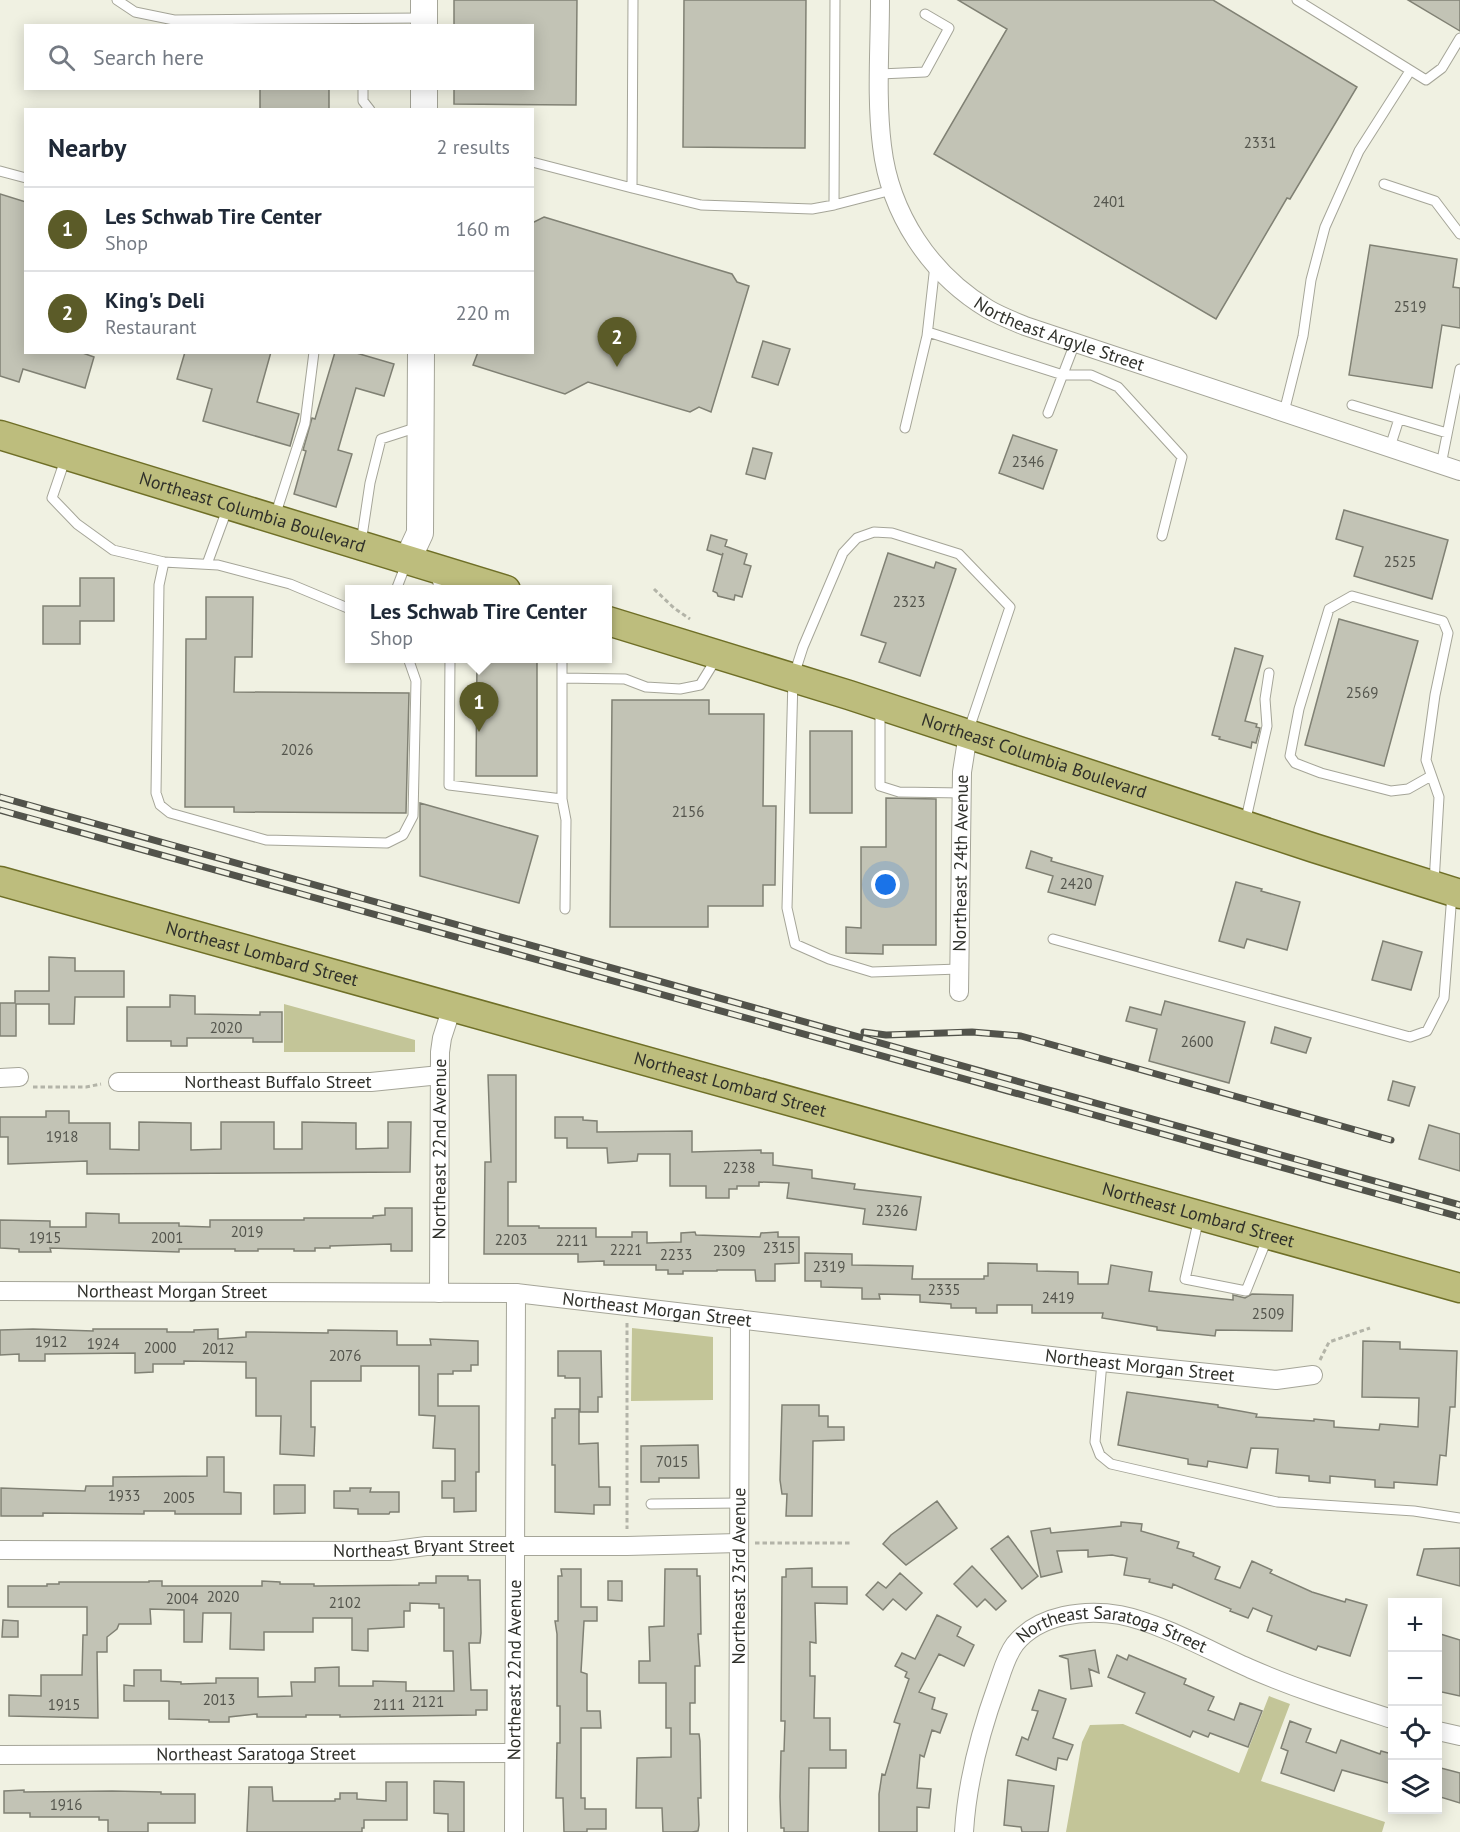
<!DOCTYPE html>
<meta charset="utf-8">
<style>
body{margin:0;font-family:"PT Sans",sans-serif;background:#f2f2f3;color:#1f2937}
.controls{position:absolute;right:18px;bottom:18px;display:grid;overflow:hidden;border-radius:0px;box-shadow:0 3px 15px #0003}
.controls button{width:54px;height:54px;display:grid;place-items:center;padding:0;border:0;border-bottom:2px solid #e0e1e3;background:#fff;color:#1f2937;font:30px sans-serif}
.you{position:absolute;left:886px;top:885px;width:21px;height:21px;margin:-15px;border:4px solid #fff;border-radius:50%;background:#1a73e8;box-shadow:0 0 0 9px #1a73e833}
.badge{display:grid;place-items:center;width:39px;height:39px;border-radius:50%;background:#5b5b28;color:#fff;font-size:20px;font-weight:700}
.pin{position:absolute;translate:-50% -50px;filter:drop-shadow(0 2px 3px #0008)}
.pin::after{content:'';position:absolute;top:32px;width:21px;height:18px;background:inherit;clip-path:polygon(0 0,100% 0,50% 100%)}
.popup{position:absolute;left:345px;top:585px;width:267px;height:78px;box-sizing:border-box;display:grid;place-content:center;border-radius:0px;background:#fff;filter:drop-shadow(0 2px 4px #0005);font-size:20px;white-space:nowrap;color:#747a83}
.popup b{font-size:22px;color:#1f2937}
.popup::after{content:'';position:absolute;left:50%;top:100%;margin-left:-12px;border:12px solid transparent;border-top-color:#fff}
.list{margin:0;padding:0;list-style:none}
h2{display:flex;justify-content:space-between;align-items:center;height:78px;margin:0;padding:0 24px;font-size:26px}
h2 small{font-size:20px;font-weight:400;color:#747a83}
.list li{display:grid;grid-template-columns:39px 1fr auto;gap:18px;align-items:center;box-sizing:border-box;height:84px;padding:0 24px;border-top:2px solid #e0e1e3}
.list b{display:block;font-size:22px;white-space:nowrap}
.list p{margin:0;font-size:20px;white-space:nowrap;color:#747a83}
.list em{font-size:20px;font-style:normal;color:#747a83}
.icon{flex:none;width:33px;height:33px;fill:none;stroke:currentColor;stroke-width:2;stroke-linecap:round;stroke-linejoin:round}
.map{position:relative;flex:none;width:1460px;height:1832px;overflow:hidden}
.search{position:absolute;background:#fff;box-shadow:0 3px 15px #0003;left:24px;top:24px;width:510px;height:66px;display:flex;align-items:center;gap:15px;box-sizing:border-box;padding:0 21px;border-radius:0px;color:#747a83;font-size:22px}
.panel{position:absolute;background:#fff;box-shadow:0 3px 15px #0003;left:24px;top:108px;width:510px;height:246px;border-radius:0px}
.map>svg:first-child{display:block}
.green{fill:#c3c598}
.building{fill:#c2c3b5;stroke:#808174;stroke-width:1.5}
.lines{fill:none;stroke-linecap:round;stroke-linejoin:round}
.lane-casing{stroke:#a5a598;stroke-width:11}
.street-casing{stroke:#a5a598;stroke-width:20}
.secondary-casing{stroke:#a5a598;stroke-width:28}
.primary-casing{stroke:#6f6f27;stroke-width:31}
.path{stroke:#b3b4a8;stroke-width:3;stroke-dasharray:4.5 3;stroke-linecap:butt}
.lane{stroke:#fff;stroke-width:9}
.street{stroke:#fff;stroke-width:18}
.secondary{stroke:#fff;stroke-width:26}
.primary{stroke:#bdbd7d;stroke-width:28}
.rail-casing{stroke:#52534b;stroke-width:7}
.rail{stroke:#f0f1e2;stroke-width:4.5;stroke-dasharray:14;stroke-linecap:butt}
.labels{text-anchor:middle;stroke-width:4.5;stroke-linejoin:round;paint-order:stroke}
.number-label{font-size:15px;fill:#54554d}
.street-label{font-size:18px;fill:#2f302a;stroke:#f0f1e2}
</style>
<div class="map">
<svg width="1460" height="1832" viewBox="0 0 1460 1832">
<rect width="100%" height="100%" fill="#f0f1e2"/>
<path class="green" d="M284 1004 415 1040V1052H284Z
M632 1328 713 1337V1400L631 1401Z
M1269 1696 1290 1704 1261 1781 1385 1822 1382 1832H1066L1082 1742 1090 1725 1123 1724 1239 1773Z"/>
<path class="building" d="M454 0H577L576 105 454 104V88H532V26H454Z
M684 0H806L805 148 683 147Z
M958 0H1213L1357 87 1290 199 1287 198 1216 319 934 154 1007 29Z
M1408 0H1460V31Z
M260 88H329V110H260Z
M0 194 26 202V352H80L94 357 85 388 23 369 19 382 0 376Z
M544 217 732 274 737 282 749 286 711 412 699 407 690 412 588 382 565 394 473 365 478 352H532V223Z
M1370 245 1457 259 1453 287 1460 288V328L1442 325 1432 388 1349 375Z
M763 341 790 349 778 385 752 377Z
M185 352H271L257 402 299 414 290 446 203 421 212 389 177 379Z
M335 352H353L394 364 384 396 356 388 338 450 352 454 336 507 294 494 306 451 303 450 312 418 315 419Z
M1013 435 1057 450 1043 489 999 473Z
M753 448 772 453 765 479 746 474Z
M1344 510 1448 540 1432 599 1354 576 1363 547 1336 539Z
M711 535 727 540 725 546 747 554 744 564 751 566 742 597 735 595 734 600 718 596 717 593 713 591 723 553 722 555 707 550Z
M888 553 934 568 936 562 956 569 920 676 879 662 886 643 861 635Z
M80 578H114V621H80V644H43V606H80Z
M206 597H253L252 657H235L234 692 409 693 406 813 234 812V807H185L186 639H206Z
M1339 619 1418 641 1384 766 1305 745Z
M1235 648 1263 656 1245 721 1257 724 1256 727 1260 728 1256 743 1252 742 1251 748 1219 739 1220 737 1212 735Z
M477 658H537V776H476Z
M612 700H709V714H764L763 806H776L775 885H763V906H708V927H610Z
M810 731H852V813H810Z
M886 798 936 799V945H883V954L846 953V927L861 928V847H886Z
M420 803 538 836 519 903 420 876Z
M1031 851 1052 858 1051 861 1103 876 1095 905 1048 892 1053 876 1026 868Z
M1236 882 1262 889 1261 891 1300 902 1287 950 1247 939 1244 948 1219 941Z
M1383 941 1422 952 1411 990 1372 980Z
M49 957 75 958V971H124V997H75L74 1024H49V1004H16V1036H0V1003H15V991H49Z
M170 995 195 996V1014L260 1015V1012H282V1042H253V1038H187V1046H171V1041H127V1007H170Z
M1165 1001 1245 1022 1229 1083 1149 1061 1157 1029 1126 1021 1130 1007 1161 1015Z
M1275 1027 1311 1038 1306 1053 1271 1043Z
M488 1075H516V1182H508V1226H539V1228H596V1237H632V1232H647V1243L681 1242V1233L695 1232 696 1235 760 1237 761 1233 778 1232V1237H799V1263L775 1264V1281H756L755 1270H717V1271H683V1274H668V1270H656V1265H604V1261L578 1262V1254H484L485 1162H491Z
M1393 1081 1415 1087 1409 1106 1388 1100Z
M46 1111H69V1123H110V1149L139 1150V1122L191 1123V1150L221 1149V1122H274V1149H302V1122L356 1123V1149L388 1148V1122H411L410 1172 87 1174V1161L8 1164V1137H0V1117H46Z
M555 1117H583V1120L597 1121V1132L692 1131V1152L761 1150V1153H773V1165L812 1170V1178L855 1184 854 1189 921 1197 916 1230 863 1224 865 1209 787 1198 789 1183 759 1182V1186H737V1189H729V1198H706V1186H670V1154H638L637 1161 608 1163 607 1148H567V1138H555Z
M1429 1125 1460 1134V1171L1419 1159Z
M385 1208H412V1251H391V1244L330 1246V1248H315V1251H294V1249H258V1251H235V1249H179V1252L50 1248 51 1252H19V1249L0 1248V1220L50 1221V1227H86V1213L119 1214V1223H179V1226L210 1227V1220H304V1218H373V1216L385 1215Z
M805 1253 852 1254V1265L913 1266 912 1279H984V1276H988V1263L1037 1264V1271L1078 1272V1284H1108L1111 1265 1152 1272 1149 1291 1233 1300V1295L1245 1298 1252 1294 1293 1295 1292 1331 1216 1330 1215 1336 1157 1330V1327L1102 1318 1103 1313H1032V1305H997V1313H976V1308H951V1304L920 1302V1295L879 1294 880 1299H862V1288L821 1287V1281H805Z
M33 1329 93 1331V1329H167V1332H194V1330L218 1329V1339L246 1337V1332L328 1333V1330L397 1331V1345H431L430 1339 478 1341V1365H471V1371H453V1374H438V1406H479V1472H476V1511L454 1512V1498H442V1481H455V1449L433 1448 435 1416 419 1415V1366H361V1381H311V1427H315L314 1456 280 1454 281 1416H256V1378H246V1362L184 1361V1364H153V1372L135 1373V1353L45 1354V1361H19V1354L0 1355V1330Z
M1363 1341 1400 1342V1349L1457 1351 1455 1407H1450L1446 1456 1440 1455 1437 1485 1394 1482V1488L1375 1487V1480L1330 1476V1483L1309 1481V1476L1276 1473 1278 1449 1251 1448 1247 1468 1208 1461 1207 1467 1188 1464V1459L1118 1445 1127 1392 1218 1405V1407L1257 1414 1256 1417 1314 1421V1419L1334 1421V1427L1379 1430 1380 1424 1418 1427 1419 1398 1362 1397Z
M558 1351H601L602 1397H598V1412H580V1378H565V1376H558Z
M782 1405H819V1416H828V1427H844V1440L813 1441 812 1516H786L787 1494H782L780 1480Z
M555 1409H579V1444L598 1443 599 1487H610V1505H594V1514L555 1512V1465H552V1418H555Z
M698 1445 699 1478H659V1482H641V1446Z
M207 1457H224V1492L241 1493V1514H175V1511H144V1514L43 1513V1516H1V1488L85 1491 86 1486H113V1477L207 1476Z
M274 1485H305V1513L274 1514Z
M350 1488H371L370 1492H399V1512H390L389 1514H358V1509L334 1508V1491H350Z
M937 1501 957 1528 906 1565 883 1544 891 1535Z
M1121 1522 1142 1524 1141 1531 1179 1542 1177 1548 1194 1553 1193 1556 1220 1567 1215 1579 1240 1588 1252 1561 1272 1570 1270 1573 1312 1592 1345 1602 1346 1599 1367 1605 1350 1656 1318 1646 1316 1650 1267 1631 1272 1616 1253 1608 1248 1618 1230 1611 1231 1609 1173 1584 1172 1588 1149 1582 1150 1579 1124 1575 1127 1558 1112 1555 1088 1557V1550L1057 1551 1062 1572 1041 1577 1031 1531 1050 1528 1051 1533 1121 1526Z
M1008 1536 1038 1576 1022 1589 991 1549Z
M1460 1548V1586L1417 1575 1424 1549Z
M972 1566 1006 1601 996 1610 985 1599 977 1607 954 1584Z
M812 1568V1587H847V1604L815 1603 816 1643 810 1642V1676H815L814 1718H830V1750H846V1768H809L808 1832H784V1828H781L780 1797 781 1751H784L785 1721H781L782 1577H786V1569Z
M561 1569H581V1607H597V1621H584L581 1672 587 1674V1711H600L601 1728H581V1798H585V1809H606V1829H587V1832H564L563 1798H556L557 1743H560V1706H557V1634L555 1621H558V1576H562Z
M665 1569H697V1576H700L701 1634H698L700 1666H695V1703H690V1734H699L700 1741 701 1798H698L699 1825 698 1831 692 1832H663L662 1808H636L637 1758 671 1757V1728H666V1683H639V1661H650L649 1627 664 1626Z
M900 1573 922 1593 906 1610 893 1599 883 1610 866 1595 878 1582 886 1588Z
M436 1576H468V1580H480L481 1633 480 1643H469L471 1690H487V1710H476V1715L340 1717V1715H306V1717H257V1714L229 1717V1722H209V1720L169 1719V1701H124V1685L134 1686V1670H161V1681L181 1682V1684L216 1683V1678H258V1697L292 1696 291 1682H315V1668L339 1667V1686H373V1681L406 1682V1691H454L453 1651H444V1608H439V1604L410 1603V1611H404V1627L368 1629V1651L352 1650V1618H313V1632H264V1650L230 1649 231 1613H203L202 1642H184V1610L150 1609 151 1624H119L117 1629 107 1637V1652H97L98 1718 9 1716V1695L41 1696V1675H82L83 1635H87V1607H8V1586H47V1584H59V1582H149V1581H162V1586H262V1581L280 1582V1584H314V1586L419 1585V1583H436Z
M608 1581H622V1601L608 1600Z
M937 1615 961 1627 957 1636 974 1645 964 1666 939 1654 919 1692 935 1698 932 1709 947 1714 940 1733 932 1730 924 1757 920 1755 917 1788 931 1789 929 1808 917 1807V1832H879V1794L882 1774 885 1775 900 1724 894 1722 909 1679 905 1677 907 1672 895 1666 902 1653 915 1659Z
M3 1620 18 1621V1637H2Z
M1437 1633 1460 1640V1696L1437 1691Z
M1095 1650 1099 1673 1089 1669 1092 1686 1071 1689 1068 1659 1059 1656Z
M1117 1655 1127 1660 1129 1655 1186 1679 1184 1684 1214 1697 1208 1710 1234 1720 1240 1703 1262 1711 1248 1747 1210 1733 1208 1737 1193 1731 1190 1737 1136 1713 1145 1693 1108 1677Z
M1039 1690 1066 1699 1053 1738 1073 1745 1067 1760 1058 1758 1056 1770 1016 1755 1022 1737 1028 1740 1038 1711 1032 1710Z
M1290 1721 1311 1729 1306 1742 1336 1753 1341 1740 1380 1754 1381 1751 1392 1754V1784L1342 1770 1334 1791 1281 1773 1288 1751 1281 1748Z
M1437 1767 1460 1773V1803L1437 1796Z
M1008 1780 1054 1786 1048 1832H1022L1021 1827 1004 1825Z
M434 1781 464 1782V1832H448V1814L434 1813Z
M386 1782H407V1820H364V1828H362V1832H247L249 1787H272L273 1801H335V1799H340V1793H357V1799L386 1801Z
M24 1790V1792L112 1791 161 1792V1794H195V1823H148V1832H108V1820H99V1817H30V1813H4V1791Z"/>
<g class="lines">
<g class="lane-casing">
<path id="lane" d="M117 0 135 12 174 20 422 18
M633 0 632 188 701 205 812 209 834 205 835 0
M1297 0 1426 80 1442 68 1460 38
M880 74 925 72 949 28 925 14
M363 88V101L370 110
M532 162 632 188
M0 171 26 178
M1384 184 1435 201 1460 234
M834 205 892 190
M928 332 1063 375H1091L1118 387 1182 457 1162 536
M1352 405 1447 433
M1284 412 1303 336 1311 280 1325 227 1359 151 1410 71
M1048 413 1075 343
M905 428 927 336 935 265
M1390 447 1399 419
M66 457 52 498 77 524 113 550 164 562 218 565 290 584 350 609
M1441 465 1460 369
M275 516 305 423 314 352
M361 543 370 483 381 439 418 427
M164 562 159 585 156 793 160 805 170 813 266 840 387 843 403 835 413 816 416 681 408 658
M207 564 228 507
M435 573 440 590
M396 590 406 564
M450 658 449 785 562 799V658
M562 678 625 679 646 687 680 689 700 685 716 659
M880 708V786L899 792 962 793
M1431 776 1408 789 1391 791 1321 773 1295 763 1290 756 1299 709 1329 609 1352 596 1443 621 1448 633 1435 695 1426 760 1439 797 1434 883
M562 799 566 820 565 909
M1245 823 1267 726 1265 699 1269 673
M1053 939 1410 1037 1427 1031 1444 998 1452 894
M959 969 872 972 829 959 795 944 787 908 793 678 803 647 843 553 857 538 874 532 892 533 959 554 1010 607 968 732
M1199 1218 1185 1279 1246 1291 1267 1239
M1102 1362 1095 1442 1100 1455 1111 1464 1277 1502 1414 1511 1460 1518
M651 1504 739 1503"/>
</g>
<g class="street-casing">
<g id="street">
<path id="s1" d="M880 0C880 48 876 98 882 146 890 214 930 274 988 309 1000 316 1013 321 1025 326L1460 471"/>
<path id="s2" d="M959 992 962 772 968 734"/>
<path d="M0 1078 19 1077"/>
<path id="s3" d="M118 1082H371L440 1075"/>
<path id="s4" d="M0 1291 516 1293 1102 1362 1276 1380 1313 1375"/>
<path id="s5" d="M439 1293 440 1052 442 1038 452 1007"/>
<path id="s6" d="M0 1550 389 1551 426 1546H627L738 1543"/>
<path d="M1438 1731 1460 1736"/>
<path id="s7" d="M0 1755 514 1753"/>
<path id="s8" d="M514 1832 516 1293"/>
<path id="s9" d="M738 1832 740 1319"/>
<path id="s10" d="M964 1832C967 1781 980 1733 997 1686 1002 1672 1006 1656 1015 1644 1039 1614 1085 1609 1120 1615 1161 1623 1212 1652 1251 1669 1297 1689 1345 1704 1392 1719"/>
</g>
</g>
<g class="secondary-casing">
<path id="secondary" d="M424 26V0
M424 110V88
M408 559 420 533 421 352"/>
</g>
<g class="primary-casing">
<g id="primary">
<path id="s11" d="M0 435 506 590"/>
<path id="s12" d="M608 621 849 695 1314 848 1460 894"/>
<path id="s13" d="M0 881 1460 1288"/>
</g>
</g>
<path class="path" d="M654 589 674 608 690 619
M33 1087H86L101 1084
M627 1323V1529
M1320 1360 1329 1342 1370 1328
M755 1543H850"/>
<use href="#lane" class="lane"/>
<use href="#street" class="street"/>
<use href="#secondary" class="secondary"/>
<use href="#primary" class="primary"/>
<g class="rail-casing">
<path id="rail" d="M0 797 1460 1205
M0 810 1460 1217
M864 1032 886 1035 972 1032 1021 1036 1391 1140"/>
</g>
<use href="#rail" class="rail"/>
</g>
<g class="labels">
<g class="number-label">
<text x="1260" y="148">2331</text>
<text x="1109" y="207">2401</text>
<text x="1410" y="312">2519</text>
<text x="1028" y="467">2346</text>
<text x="1400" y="567">2525</text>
<text x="909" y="607">2323</text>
<text x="1362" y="698">2569</text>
<text x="297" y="755">2026</text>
<text x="688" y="817">2156</text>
<text x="1076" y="889">2420</text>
<text x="226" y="1033">2020</text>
<text x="1197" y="1047">2600</text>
<text x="62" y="1142">1918</text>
<text x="739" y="1173">2238</text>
<text x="892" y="1216">2326</text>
<text x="247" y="1237">2019</text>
<text x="45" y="1243">1915</text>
<text x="167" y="1243">2001</text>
<text x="511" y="1245">2203</text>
<text x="572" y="1246">2211</text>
<text x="779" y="1253">2315</text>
<text x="626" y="1255">2221</text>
<text x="729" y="1256">2309</text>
<text x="676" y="1260">2233</text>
<text x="829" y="1272">2319</text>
<text x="944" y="1295">2335</text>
<text x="1058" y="1303">2419</text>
<text x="1268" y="1319">2509</text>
<text x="51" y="1347">1912</text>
<text x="103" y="1349">1924</text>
<text x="160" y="1353">2000</text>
<text x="218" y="1354">2012</text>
<text x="345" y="1361">2076</text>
<text x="672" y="1467">7015</text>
<text x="124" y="1501">1933</text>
<text x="179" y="1503">2005</text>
<text x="223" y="1602">2020</text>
<text x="182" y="1604">2004</text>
<text x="345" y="1608">2102</text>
<text x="219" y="1705">2013</text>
<text x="428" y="1707">2121</text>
<text x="64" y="1710">1915</text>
<text x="389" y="1710">2111</text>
<text x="66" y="1810">1916</text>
</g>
<g class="street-label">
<text dy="6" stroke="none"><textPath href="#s1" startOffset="423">Northeast Argyle Street</textPath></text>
<text dy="6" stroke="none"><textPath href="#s11" startOffset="264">Northeast Columbia Boulevard</textPath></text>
<text dy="6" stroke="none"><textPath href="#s12" startOffset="447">Northeast Columbia Boulevard</textPath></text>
<text dy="6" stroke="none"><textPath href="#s2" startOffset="129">Northeast 24th Avenue</textPath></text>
<text dy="6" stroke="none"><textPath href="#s13" startOffset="272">Northeast Lombard Street</textPath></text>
<text dy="6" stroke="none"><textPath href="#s3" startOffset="160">Northeast Buffalo Street</textPath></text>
<text dy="6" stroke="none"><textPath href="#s13" startOffset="758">Northeast Lombard Street</textPath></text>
<text dy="6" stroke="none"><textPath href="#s5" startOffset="144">Northeast 22nd Avenue</textPath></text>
<text dy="6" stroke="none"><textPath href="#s13" startOffset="1244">Northeast Lombard Street</textPath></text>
<text dy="6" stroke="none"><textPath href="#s4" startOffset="172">Northeast Morgan Street</textPath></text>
<text dy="6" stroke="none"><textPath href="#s4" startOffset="658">Northeast Morgan Street</textPath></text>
<text dy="6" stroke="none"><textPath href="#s4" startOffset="1144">Northeast Morgan Street</textPath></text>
<text dy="6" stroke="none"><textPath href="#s6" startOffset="424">Northeast Bryant Street</textPath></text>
<text dy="6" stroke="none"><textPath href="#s9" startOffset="256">Northeast 23rd Avenue</textPath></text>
<text dy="6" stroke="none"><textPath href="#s10" startOffset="302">Northeast Saratoga Street</textPath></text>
<text dy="6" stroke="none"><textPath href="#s8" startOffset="162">Northeast 22nd Avenue</textPath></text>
<text dy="6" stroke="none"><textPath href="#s7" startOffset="256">Northeast Saratoga Street</textPath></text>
</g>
</g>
</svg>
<div class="controls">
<button>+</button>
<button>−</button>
<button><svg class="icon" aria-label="locate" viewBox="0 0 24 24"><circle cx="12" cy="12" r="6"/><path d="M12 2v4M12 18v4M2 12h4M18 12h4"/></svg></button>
<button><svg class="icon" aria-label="layers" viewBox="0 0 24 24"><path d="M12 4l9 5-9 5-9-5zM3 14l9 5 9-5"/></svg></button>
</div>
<div class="you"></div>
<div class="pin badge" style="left:479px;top:732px">1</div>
<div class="popup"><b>Les Schwab Tire Center</b>Shop</div>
<div class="pin badge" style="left:617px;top:367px">2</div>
<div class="search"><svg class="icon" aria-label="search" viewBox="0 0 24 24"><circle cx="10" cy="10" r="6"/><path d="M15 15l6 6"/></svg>Search here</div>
<section class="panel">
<h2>Nearby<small>2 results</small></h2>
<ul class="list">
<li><span class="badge">1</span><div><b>Les Schwab Tire Center</b><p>Shop</p></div><em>160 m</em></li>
<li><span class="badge">2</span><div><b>King's Deli</b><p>Restaurant</p></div><em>220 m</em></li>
</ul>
</section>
</div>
